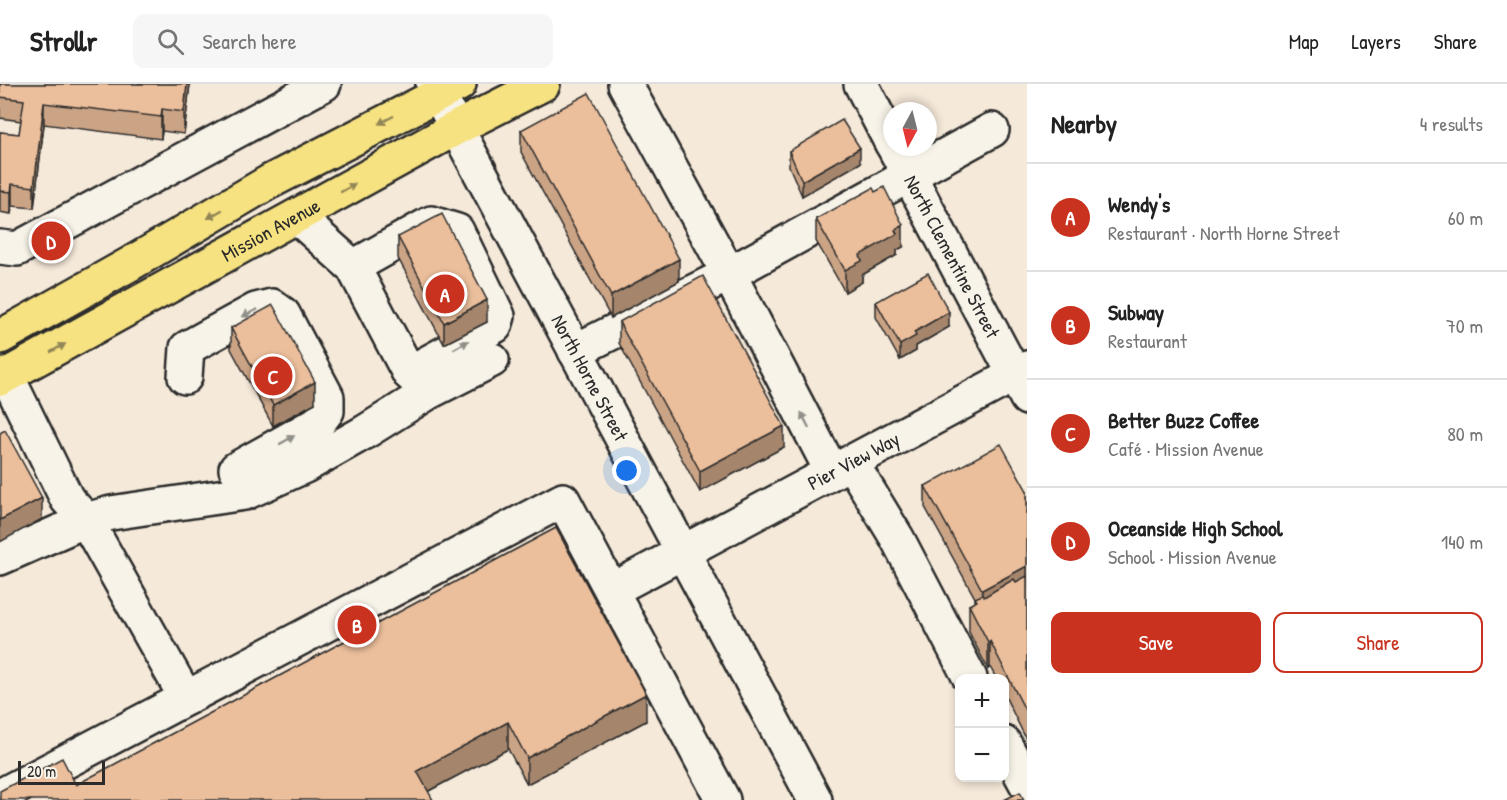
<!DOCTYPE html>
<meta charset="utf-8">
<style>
body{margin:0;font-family:"Patrick Hand",sans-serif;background:#f6f6f6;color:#222}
.controls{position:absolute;right:18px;bottom:18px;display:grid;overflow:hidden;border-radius:12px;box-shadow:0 3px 9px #0003}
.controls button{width:54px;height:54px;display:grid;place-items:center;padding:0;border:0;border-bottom:2px solid #e0e0e0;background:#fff;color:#222;font:30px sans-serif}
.compass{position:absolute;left:883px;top:18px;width:54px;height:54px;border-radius:50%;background:#fff;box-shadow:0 3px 9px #0003;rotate:187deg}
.scale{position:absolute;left:18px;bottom:15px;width:87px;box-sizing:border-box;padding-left:6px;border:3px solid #2b2b2b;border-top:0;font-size:16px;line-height:21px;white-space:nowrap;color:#2b2b2b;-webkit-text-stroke:4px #f7f3e8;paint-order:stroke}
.you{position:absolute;left:627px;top:387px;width:21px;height:21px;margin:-15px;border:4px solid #fff;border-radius:50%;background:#1a73e8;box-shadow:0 0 0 9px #1a73e833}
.badge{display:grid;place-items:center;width:39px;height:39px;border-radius:50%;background:#c8321e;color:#fff;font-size:20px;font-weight:700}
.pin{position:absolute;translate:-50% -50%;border:3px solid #fff;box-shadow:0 2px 6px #0006}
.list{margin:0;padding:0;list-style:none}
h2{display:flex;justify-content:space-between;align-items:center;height:78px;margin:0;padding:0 24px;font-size:26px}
h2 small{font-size:20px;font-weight:400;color:#767676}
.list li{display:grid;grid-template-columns:39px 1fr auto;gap:18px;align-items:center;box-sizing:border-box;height:108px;padding:0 24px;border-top:2px solid #e0e0e0}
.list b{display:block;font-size:22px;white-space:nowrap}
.list p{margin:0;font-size:20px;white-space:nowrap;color:#767676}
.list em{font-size:20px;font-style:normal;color:#767676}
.actions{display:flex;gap:12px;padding:18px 24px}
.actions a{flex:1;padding:14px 0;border:2px solid #c8321e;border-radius:12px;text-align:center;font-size:21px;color:#c8321e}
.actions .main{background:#c8321e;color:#fff}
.icon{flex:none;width:33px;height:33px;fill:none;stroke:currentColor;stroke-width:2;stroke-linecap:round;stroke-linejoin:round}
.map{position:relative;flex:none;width:1027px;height:716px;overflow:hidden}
header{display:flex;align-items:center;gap:36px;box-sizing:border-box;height:84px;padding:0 30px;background:#fff;border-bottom:2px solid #e0e0e0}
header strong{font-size:28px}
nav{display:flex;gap:33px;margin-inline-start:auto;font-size:21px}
.search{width:420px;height:54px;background:#f6f6f6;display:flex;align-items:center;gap:15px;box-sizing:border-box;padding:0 21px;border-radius:12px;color:#767676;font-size:22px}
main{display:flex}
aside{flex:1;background:#fff}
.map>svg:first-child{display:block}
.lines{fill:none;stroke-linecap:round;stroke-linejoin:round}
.minor-casing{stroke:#2b2b2b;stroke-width:38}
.major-casing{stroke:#2b2b2b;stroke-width:38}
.minor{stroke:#f7f3e8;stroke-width:33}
.major{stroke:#f7e281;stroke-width:33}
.wall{fill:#cba486;stroke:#2b2b2b;stroke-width:1.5}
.shaded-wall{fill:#a5866d;stroke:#2b2b2b;stroke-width:1.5}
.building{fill:#ecbf9c;stroke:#2b2b2b;stroke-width:1.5}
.oneway{fill:#918656}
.oneway2{fill:#918f8a}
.labels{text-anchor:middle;stroke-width:4.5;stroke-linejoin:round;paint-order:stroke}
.street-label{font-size:20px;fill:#2b2b2b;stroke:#f7f3e8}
</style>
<header>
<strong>Strollr</strong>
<div class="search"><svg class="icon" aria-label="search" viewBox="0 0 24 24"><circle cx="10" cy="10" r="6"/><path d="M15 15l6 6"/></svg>Search here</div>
<nav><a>Map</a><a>Layers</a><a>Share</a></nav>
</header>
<main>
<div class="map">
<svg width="1027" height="716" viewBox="0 0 1027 716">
<rect width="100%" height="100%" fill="#f5e9d9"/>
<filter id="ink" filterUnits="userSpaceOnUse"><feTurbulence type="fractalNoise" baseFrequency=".0167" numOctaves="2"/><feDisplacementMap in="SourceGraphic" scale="12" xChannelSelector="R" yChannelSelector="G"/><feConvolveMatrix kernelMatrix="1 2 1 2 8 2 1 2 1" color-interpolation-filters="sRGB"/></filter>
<g filter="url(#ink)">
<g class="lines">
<g class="minor-casing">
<g id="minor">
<path id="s1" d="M433 0 815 716"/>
<path d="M625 0 729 190 832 388"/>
<path d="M861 0 892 60"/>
<path id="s2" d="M894 63 1027 314"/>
<path d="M297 133 353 183 409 289 425 304"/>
<path d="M0 163 17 165 324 0"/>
<path d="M353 183 431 139 457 147 498 232 495 242 409 289"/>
<path d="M575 267 729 190 992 46"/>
<path d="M7 292 67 415 86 436 186 614"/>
<path d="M185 293 187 264 256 226 272 222 283 230 327 313V327L318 339 236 385"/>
<path d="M851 378 897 454 970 594"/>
<path d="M0 474 86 436 111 429 245 409 305 382 365 348 429 308 492 276"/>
<path id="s3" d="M612 506 1027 284"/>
<path d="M1004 659 1027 701"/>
<path d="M0 712 563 416 723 716"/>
</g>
</g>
<g class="major-casing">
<g id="major">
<path d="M0 253 130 180 269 98 459 0"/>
<path id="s4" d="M0 295 458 43 543 0"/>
</g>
</g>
<use href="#minor" class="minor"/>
<use href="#major" class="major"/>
</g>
<path class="wall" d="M0 0H190L184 50 162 47 161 55 44 40 34 124 12 122 11 130 0 128V48L19 50 21 37 0 34Z
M521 46 679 197 611 234 521 68Z
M789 67 860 79 802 112 789 82Z
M816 135 903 163 897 166V171L862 191V198L845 208 816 157Z
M398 153 487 238 444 260 398 174Z
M876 218 949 243 916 262V267L900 276 876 233Z
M619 238 784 363 700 408 619 259Z
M231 244 315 319 273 342 231 265Z
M925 402 1027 407V657L1005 612V594H996L990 583 988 585 969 548V521L975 518V514L925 423Z
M556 444 646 637 527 700 508 665 429 707 76 701Z"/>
<path class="shaded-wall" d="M187 0H190L184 50V28Z
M44 19V40L34 124V103Z
M162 25V47L161 55V33Z
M860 64V79L802 112V97Z
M12 100V122L11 130V108Z
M903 141V163L897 166V171L862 191V198L845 208V186L860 171 895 146Z
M679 175V197L611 234V212Z
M487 216V238L444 260V239Z
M949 228V243L916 262V267L900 276V261L914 248Z
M315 298V319L273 342V321Z
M784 342V363L700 408V387Z
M42 414V435L0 458V436Z
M1027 482V503L982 528V506Z
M990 557V583L988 585V558Z
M646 610V637L527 700V674Z
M508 638V665L417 713V687Z"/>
<path class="building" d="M0 0H187L184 28 162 25 161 33 44 19 34 103 12 100 11 108 0 107V48L19 50 24 16 0 13Z
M589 9 679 175 611 212 521 46Z
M842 36 860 64 802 97 789 67Z
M884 103 903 141 895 146 897 150 860 171 862 177 845 186 816 135 873 104 875 108Z
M442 130 487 216 444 239 398 153Z
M928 189 949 228 914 248 916 252 900 261 876 218Z
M703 192 784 342 700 387 619 238Z
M273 221 315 298 273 321 231 244Z
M5 346 42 414 0 436V349Z
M1001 360 1027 407V482L982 506 925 402Z
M556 444 646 610 527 674 508 638 417 687 433 716H0V707L62 674 76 701Z
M1027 492V630L990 557 988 558 969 521 977 517 975 514 982 511 984 513 1014 495 1016 498Z
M1020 708 1024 716H1004Z"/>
<defs><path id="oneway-solid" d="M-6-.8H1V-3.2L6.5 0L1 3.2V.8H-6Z" transform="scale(1.5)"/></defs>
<g class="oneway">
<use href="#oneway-solid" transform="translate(386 36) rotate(152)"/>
<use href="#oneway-solid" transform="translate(348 104) rotate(-29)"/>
<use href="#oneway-solid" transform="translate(215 130) rotate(150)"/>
<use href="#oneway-solid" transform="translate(58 264) rotate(-29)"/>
</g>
<g class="oneway2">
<use href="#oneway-solid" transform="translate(250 229) rotate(154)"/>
<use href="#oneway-solid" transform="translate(461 261) rotate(-29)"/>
<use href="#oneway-solid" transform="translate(805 336) rotate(-117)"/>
<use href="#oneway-solid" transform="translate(287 356) rotate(-29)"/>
</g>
</g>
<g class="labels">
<g class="street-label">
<text dy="7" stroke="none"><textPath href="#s4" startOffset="309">Mission Avenue</textPath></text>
<text dy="7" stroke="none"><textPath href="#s2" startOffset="124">North Clementine Street</textPath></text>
<text dy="7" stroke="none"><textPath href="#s1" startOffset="333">North Horne Street</textPath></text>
<text dy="7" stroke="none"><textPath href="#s3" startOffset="274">Pier View Way</textPath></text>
</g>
</g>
</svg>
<div class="controls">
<button>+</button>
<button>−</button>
</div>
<svg class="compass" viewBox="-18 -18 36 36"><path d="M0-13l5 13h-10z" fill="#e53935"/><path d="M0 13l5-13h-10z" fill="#767676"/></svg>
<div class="scale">20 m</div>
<div class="you"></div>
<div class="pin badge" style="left:445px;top:210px">A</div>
<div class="pin badge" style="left:357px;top:541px">B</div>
<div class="pin badge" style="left:273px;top:292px">C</div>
<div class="pin badge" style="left:51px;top:157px">D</div>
</div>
<aside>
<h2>Nearby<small>4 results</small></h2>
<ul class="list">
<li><span class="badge">A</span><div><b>Wendy's</b><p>Restaurant · North Horne Street</p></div><em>60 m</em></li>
<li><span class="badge">B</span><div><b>Subway</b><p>Restaurant</p></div><em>70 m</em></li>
<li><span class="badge">C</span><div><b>Better Buzz Coffee</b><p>Café · Mission Avenue</p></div><em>80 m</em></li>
<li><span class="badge">D</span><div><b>Oceanside High School</b><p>School · Mission Avenue</p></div><em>140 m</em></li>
</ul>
<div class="actions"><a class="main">Save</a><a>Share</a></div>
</aside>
</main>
